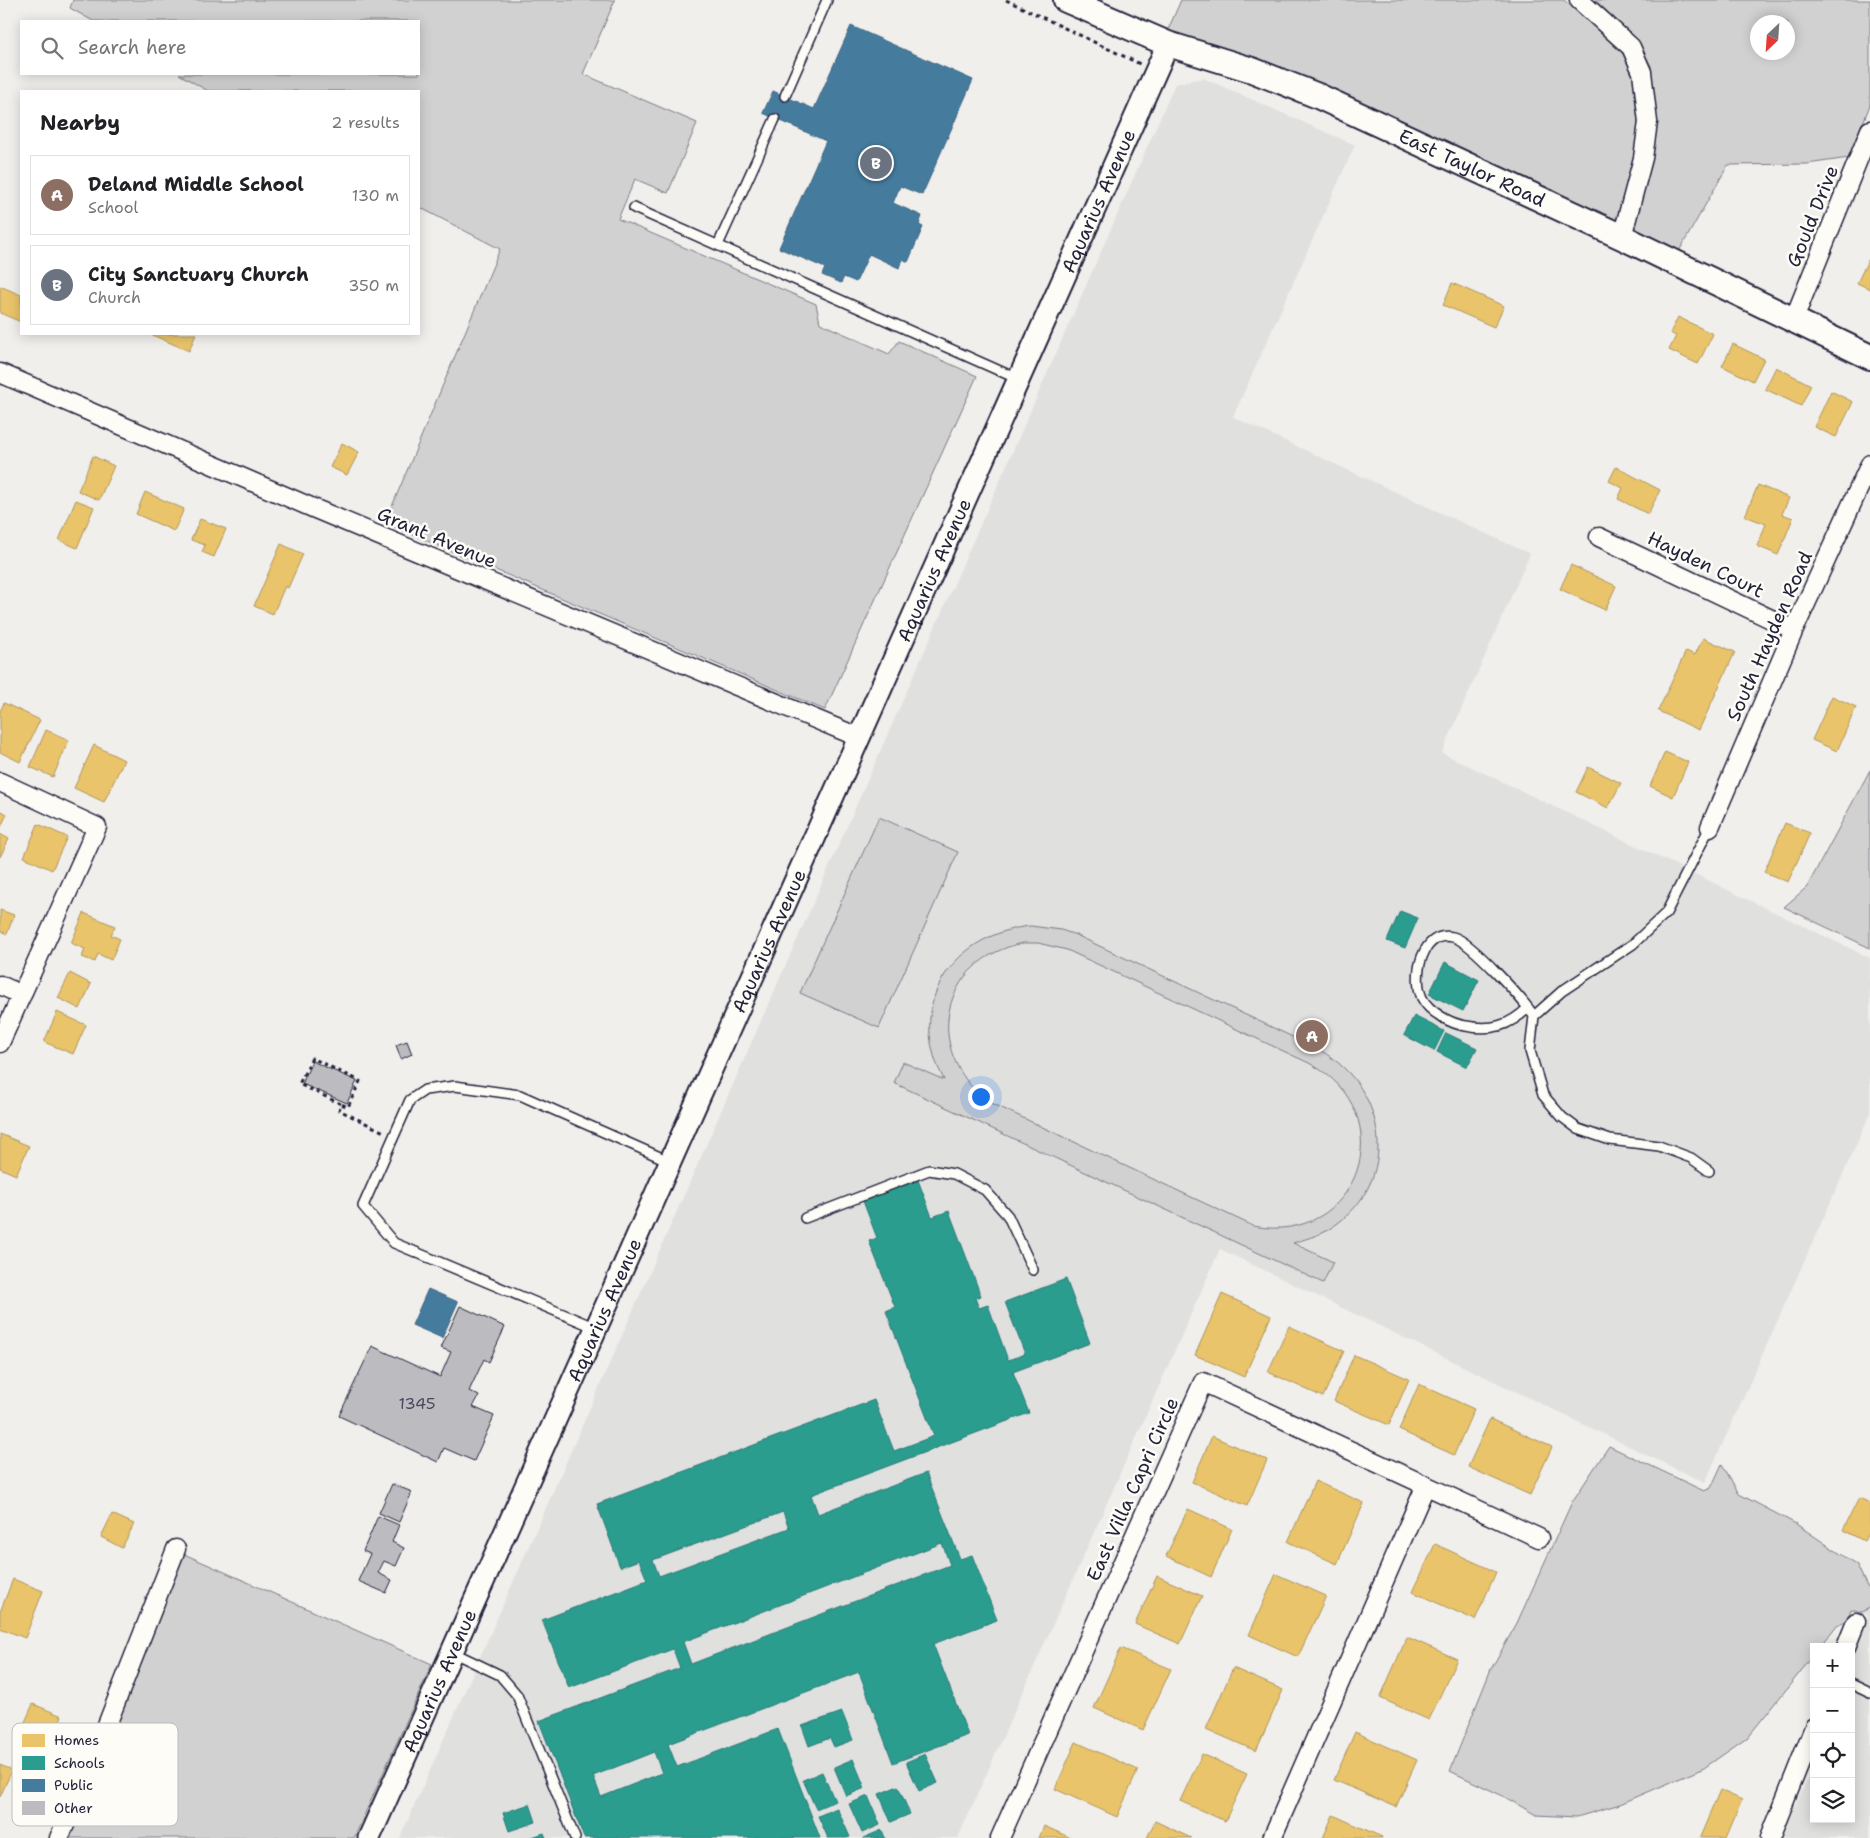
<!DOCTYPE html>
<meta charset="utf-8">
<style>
body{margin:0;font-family:"Shantell Sans",sans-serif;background:#f6f6f6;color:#202124}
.controls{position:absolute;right:15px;bottom:15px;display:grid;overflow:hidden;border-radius:0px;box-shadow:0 2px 12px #0003}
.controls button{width:45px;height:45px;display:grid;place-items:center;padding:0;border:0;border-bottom:1px solid #e0e0e0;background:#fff;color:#202124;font:25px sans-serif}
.compass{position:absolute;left:1750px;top:15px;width:45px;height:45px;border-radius:50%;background:#fff;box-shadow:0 2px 12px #0003;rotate:205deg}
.you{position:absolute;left:980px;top:1096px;width:18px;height:18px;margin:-12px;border:4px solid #fff;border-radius:50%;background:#1a73e8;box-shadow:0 0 0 8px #1a73e833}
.badge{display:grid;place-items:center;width:32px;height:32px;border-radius:50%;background:#22223b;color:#fff;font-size:16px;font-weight:700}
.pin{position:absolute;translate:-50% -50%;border:2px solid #fff;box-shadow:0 1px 5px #0006}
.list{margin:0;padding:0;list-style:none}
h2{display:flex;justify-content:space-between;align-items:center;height:65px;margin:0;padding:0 20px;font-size:21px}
h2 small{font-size:16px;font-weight:400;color:#757577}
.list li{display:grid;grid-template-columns:32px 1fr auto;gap:15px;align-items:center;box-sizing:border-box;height:80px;margin:0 10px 10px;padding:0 10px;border:1px solid #e0e0e0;border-radius:0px}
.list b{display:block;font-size:19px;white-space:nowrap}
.list p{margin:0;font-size:16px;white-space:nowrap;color:#757577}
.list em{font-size:16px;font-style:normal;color:#757577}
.icon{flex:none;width:28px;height:28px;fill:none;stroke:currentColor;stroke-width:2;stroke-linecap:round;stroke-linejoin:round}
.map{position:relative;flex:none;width:1870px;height:1838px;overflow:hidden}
.search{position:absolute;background:#fff;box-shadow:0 2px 12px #0003;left:20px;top:20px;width:400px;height:55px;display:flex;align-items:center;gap:12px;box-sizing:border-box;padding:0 18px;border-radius:0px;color:#757577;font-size:19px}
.panel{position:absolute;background:#fff;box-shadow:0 2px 12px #0003;left:20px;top:90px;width:400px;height:245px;border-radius:0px}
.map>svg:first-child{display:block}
.built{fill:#e0e0df}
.green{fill:#d2d1d1;stroke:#7a7a86;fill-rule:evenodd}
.homes{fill:#e9c46a;stroke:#ad935c}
.schools{fill:#2a9d8f;stroke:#287876;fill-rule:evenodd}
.public{fill:#457b9d;stroke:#3a6080}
.building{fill:#bcbcc0;stroke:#22223b}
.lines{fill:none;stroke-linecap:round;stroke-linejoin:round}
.service-casing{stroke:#22223b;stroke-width:12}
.minor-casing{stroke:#22223b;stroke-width:21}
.tertiary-casing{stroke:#22223b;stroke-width:25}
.secondary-casing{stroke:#22223b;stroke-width:28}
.path{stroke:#22223b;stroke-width:3;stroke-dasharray:4 4;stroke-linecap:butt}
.service{stroke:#fdfcf7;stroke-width:9}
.minor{stroke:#fdfcf7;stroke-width:18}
.tertiary{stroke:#fdfcf7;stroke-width:21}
.secondary{stroke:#fdfcf7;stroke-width:24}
.labels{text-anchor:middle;stroke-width:5;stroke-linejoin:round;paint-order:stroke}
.number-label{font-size:16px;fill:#48485c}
.street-label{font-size:19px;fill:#22223b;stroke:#fdfcf7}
.key{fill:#fdfcf7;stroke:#bbbbbf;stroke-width:1}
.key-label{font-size:14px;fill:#22223b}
</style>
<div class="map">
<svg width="1870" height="1838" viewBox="0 0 1870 1838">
<rect width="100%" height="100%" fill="#f0efec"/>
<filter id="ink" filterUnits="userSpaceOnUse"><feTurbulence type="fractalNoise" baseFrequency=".02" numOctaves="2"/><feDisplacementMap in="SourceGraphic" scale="10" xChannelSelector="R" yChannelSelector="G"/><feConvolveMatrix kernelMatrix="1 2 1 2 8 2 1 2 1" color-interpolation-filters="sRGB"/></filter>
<g filter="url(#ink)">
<path class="built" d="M1203 78 1355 145 1233 417 1530 554 1442 753 1870 958V1114L1705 1483 1220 1249 958 1838H400L1175 84Z
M1870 1608V1838H1780L1811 1772 1807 1769 1814 1752V1819H1851V1658L1868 1616 1861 1612Z"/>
<path class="green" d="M73 0H615L583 74 697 123 668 193 635 179 618 219 816 304 820 323 889 354 899 341 977 376 825 710 385 523 500 249 419 207V91H208L179 74H419V21H93L70 8Z
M1181 0H1564L1623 54 1633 76 1638 123 1634 157 1616 223 1167 32Z
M1595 0H1870V105L1849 158 1807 164 1728 165 1678 253 1633 231 1652 160 1657 123 1651 66 1637 39ZM1758 22H1788V52H1758Z
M1870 770V948L1784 907 1807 887Z
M879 817 958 852 879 1028 800 993Z
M1031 926 1061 930 1076 935 1316 1048C1384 1083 1403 1174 1338 1223 1324 1234 1309 1238 1293 1243L1333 1262 1323 1283 894 1083 903 1062 944 1080C940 1071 935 1062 933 1052 916 985 966 932 1031 926ZM1023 943H1038L1067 950 1309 1063C1405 1113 1359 1247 1253 1226L987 1101C922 1050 940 960 1023 943Z
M1609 1446 1704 1491 1711 1488 1722 1464 1739 1494 1796 1524 1857 1565 1870 1593V1608L1861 1612 1851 1609 1847 1620 1837 1625 1820 1647H1814V1655L1747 1738 1704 1768 1620 1804 1577 1817 1536 1815 1503 1796 1450 1771 1491 1669 1517 1623 1572 1502Z
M184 1554 432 1664 354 1838H69L96 1776Z"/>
<path class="homes" d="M1868 260 1870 261V289L1857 283Z
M1452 283 1504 306 1494 327 1443 305Z
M0 286 21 295V322L0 313Z
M1678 317 1713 334 1698 364 1669 350 1676 336 1670 333Z
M150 334H196L189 351Z
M1733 344 1764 359 1753 381 1722 366Z
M1776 367 1811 385 1801 406 1765 389Z
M1831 391 1853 402 1836 437 1814 427Z
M342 443 359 452 347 475 330 467Z
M93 456 114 466 99 500 78 491Z
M1616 467 1660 490 1648 514 1618 499 1623 488 1609 481Z
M1758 485 1789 498 1782 514 1793 518 1778 555 1757 546 1766 524 1745 516Z
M145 492 184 509 174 531 136 514Z
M76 500 94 507 77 548 59 540Z
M200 519 226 529 214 557 202 552 205 545 191 540Z
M281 544 303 554 288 588 285 586 273 614 254 606Z
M1571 565 1616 586 1605 610 1560 589Z
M1703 638 1735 652 1699 730 1658 711 1686 651 1695 655Z
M1832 696 1856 707 1837 751 1812 740Z
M4 703 40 720 20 762 0 752V711Z
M46 730 69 740 53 777 30 767Z
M94 745 124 760 104 802 74 788Z
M1665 752 1688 762 1673 797 1650 786Z
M1588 767 1621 783 1608 808 1576 792Z
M0 810 7 814 0 829Z
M1785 823 1810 833 1788 882 1764 872Z
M38 824 67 837 52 870 24 857Z
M0 834 9 839 0 857Z
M0 910 14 915 7 934 0 931Z
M84 913 115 926 111 935 120 939 111 960 98 954 95 962 82 957 85 949 71 943Z
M70 973 91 984 80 1009 58 998Z
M57 1012 86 1025 73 1054 44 1042Z
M0 1134 29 1146 16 1175 0 1168Z
M1222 1294 1271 1316 1244 1377 1195 1355Z
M1289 1326 1344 1351 1323 1397 1268 1372Z
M1354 1355 1409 1379 1389 1425 1334 1401Z
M1419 1384 1474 1409 1454 1455 1399 1430Z
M1490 1419 1552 1447 1530 1495 1468 1467Z
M1212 1436 1267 1460 1247 1506 1192 1482Z
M1315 1481 1364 1503 1337 1564 1288 1542Z
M1859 1498 1870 1503V1529L1864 1541 1843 1530Z
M1188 1509 1232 1529 1211 1577 1166 1556Z
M112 1514 134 1524 122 1548 101 1537Z
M1435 1544 1496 1572 1475 1620 1413 1592Z
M1276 1574 1326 1596 1298 1657 1249 1635Z
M1157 1576 1202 1596 1180 1644 1135 1624Z
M13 1579 43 1591 25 1638 0 1628V1612Z
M1407 1637 1457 1659 1429 1720 1380 1698Z
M1121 1648 1171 1669 1143 1730 1094 1708Z
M1233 1668 1283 1690 1256 1751 1206 1729Z
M33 1704 62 1716 43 1760 22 1751 33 1726 25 1722Z
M1355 1732 1417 1760 1396 1807 1334 1780Z
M1076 1742 1138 1770 1117 1817 1055 1789Z
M1202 1754 1247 1774 1225 1821 1180 1801Z
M0 1765 12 1770 0 1797Z
M1720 1790 1742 1800 1726 1838H1703L1700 1837Z
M1333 1815 1382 1837V1838H1323Z
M1155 1821 1191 1838H1147Z
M1044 1826 1071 1838H1039Z"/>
<path class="schools" d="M1400 911 1418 918 1405 948 1387 941Z
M1445 962 1479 980 1463 1011 1429 994Z
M1414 1016 1444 1031 1434 1051 1404 1035Z
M1446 1033 1477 1048 1467 1067 1437 1052Z
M918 1180 932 1217 949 1211 981 1296 975 1298 979 1308 988 1305 1008 1360 1025 1354 1005 1302 1066 1279 1090 1343 1013 1372 1029 1413 811 1495 818 1514 926 1473 960 1559 972 1555 997 1620 933 1644 968 1735 893 1763 859 1672 668 1744 677 1767 778 1729 820 1838H584L539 1721 680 1668 673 1649 569 1688 542 1620 647 1580 639 1560 620 1567 597 1504 874 1400 894 1451 934 1436 886 1311 895 1307 869 1241 877 1238 863 1201ZM783 1512 789 1528 659 1576 653 1560ZM942 1543 950 1565 691 1664 683 1642ZM654 1752 662 1773 601 1797 593 1776Z
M842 1712 853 1740 834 1747 830 1738 809 1746 802 1726Z
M925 1754 938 1783 919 1791 906 1762Z
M853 1759 865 1788 846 1796 834 1767Z
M822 1772 835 1801 816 1809 803 1780Z
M898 1786 910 1814 891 1822 879 1794Z
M868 1796 880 1825 862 1833 849 1804Z
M530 1804 536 1822 509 1831 503 1813Z
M837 1808 850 1837 847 1838H828L818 1816Z
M882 1830 885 1838H863Z
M544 1833 546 1838H529Z"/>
<path class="public" d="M851 26 973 80 922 195 900 186 893 203 922 216 919 225 923 227 908 262 903 259 899 268 869 254 856 282 844 277 841 283 822 275 825 268 779 248 826 141 763 113 773 91 814 109Z
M428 1289 458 1302 442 1338 412 1325Z"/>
<path class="building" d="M407 1041 412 1054 401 1059 396 1045Z
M312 1061 357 1081 347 1103 302 1084Z
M460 1306 505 1327 489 1362 484 1359 469 1391 479 1396 473 1407 494 1416 474 1461 444 1448 438 1462 339 1416 372 1346 440 1377 451 1352 441 1348Z
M392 1484 412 1492 399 1522 379 1513Z
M378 1516 399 1525 392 1542 404 1548 396 1566 384 1561 378 1573 392 1580 386 1593 358 1581 370 1554 363 1551Z"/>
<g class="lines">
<g class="service-casing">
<path id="service" d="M785 96 827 0
M634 208 1018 379
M718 245 775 119
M1528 1008C1509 1026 1492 1031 1466 1026 1451 1024 1429 1012 1422 998 1412 976 1422 930 1453 937 1471 941 1523 1000 1534 1016
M1709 1171 1691 1158 1659 1146 1610 1140 1578 1129 1562 1117 1543 1095 1530 1051 1534 1016 1562 991 1633 944 1666 913 1710 827
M805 1218 929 1170 954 1174 985 1190 1008 1216 1033 1270
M596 1328 394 1243 363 1206 410 1100 425 1090 455 1086 520 1095 669 1161
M452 1652 500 1675 517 1695 575 1838
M1851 1684 1870 1693"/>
</g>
<g class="minor-casing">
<path id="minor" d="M1579 0 1631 47 1642 72 1648 122 1643 158 1622 237
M1794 319 1870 130
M0 373 313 508 858 737
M1599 537 1794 630
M0 782 97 827 0 1043
M1710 827 1794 630 1870 464
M0 985 22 995
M1846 1647 1856 1622
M59 1838 88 1773 176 1549
M1000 1838 1203 1382 1539 1538
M1272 1838 1426 1485
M1770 1838 1814 1727"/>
</g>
<g class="tertiary-casing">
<g id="tertiary">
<path id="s1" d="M369 1838 1168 44"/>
</g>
</g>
<g class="secondary-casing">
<g id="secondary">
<path id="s2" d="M1066 0 1168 44 1252 70 1318 96 1622 237 1870 357"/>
</g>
</g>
<path class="path" d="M1006 0 1140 64
M341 1104 299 1084 312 1058 360 1081 348 1107 341 1104 339 1110 384 1132"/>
<use href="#service" class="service"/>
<use href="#minor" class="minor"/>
<use href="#tertiary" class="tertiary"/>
<use href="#secondary" class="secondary"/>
</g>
</g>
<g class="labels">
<g class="number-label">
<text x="417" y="1409">1345</text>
</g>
<g class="street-label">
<text dy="7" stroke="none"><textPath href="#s2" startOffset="440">East Taylor Road</textPath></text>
<text dy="7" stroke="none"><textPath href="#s1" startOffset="1792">Aquarius Avenue</textPath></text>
<text transform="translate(1812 216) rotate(-68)" y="7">Gould Drive</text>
<text transform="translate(437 537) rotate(23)" y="7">Grant Avenue</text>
<text transform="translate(1706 564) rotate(26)" y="7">Hayden Court</text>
<text dy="7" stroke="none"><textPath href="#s1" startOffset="1388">Aquarius Avenue</textPath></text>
<text transform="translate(1769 636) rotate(-66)" y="7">South Hayden Road</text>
<text dy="7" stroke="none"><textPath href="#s1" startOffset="982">Aquarius Avenue</textPath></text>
<text dy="7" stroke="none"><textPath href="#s1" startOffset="578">Aquarius Avenue</textPath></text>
<text transform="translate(1132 1489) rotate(-66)" y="7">East Villa Capri Circle</text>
<text dy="7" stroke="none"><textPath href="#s1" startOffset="172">Aquarius Avenue</textPath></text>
</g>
</g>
<rect x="12" y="1723" width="166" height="103" rx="8" class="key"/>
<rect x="22" y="1734" width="23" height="13" fill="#e9c46a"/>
<rect x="22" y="1756" width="23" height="14" fill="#2a9d8f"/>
<rect x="22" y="1779" width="23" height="13" fill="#457b9d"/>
<rect x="22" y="1801" width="23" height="14" fill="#bcbcc0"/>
<g class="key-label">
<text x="54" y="1745">Homes</text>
<text x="54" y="1768">Schools</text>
<text x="54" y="1790">Public</text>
<text x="54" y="1813">Other</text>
</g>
</svg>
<div class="controls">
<button>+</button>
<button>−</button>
<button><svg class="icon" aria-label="locate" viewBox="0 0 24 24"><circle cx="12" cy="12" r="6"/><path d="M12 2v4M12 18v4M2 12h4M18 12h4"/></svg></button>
<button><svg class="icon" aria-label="layers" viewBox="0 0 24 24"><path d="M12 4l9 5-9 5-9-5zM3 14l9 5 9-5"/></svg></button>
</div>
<svg class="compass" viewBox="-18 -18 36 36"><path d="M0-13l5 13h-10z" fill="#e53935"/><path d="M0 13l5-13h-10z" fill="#757577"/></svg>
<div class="you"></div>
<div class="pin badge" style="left:1312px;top:1036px;background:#8d6e63">A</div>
<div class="pin badge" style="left:876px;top:163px;background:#6b7280">B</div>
<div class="search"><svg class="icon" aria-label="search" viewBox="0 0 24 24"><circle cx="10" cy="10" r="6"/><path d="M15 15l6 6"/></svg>Search here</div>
<section class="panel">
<h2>Nearby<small>2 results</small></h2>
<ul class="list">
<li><span class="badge" style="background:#8d6e63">A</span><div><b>Deland Middle School</b><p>School</p></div><em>130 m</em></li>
<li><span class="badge" style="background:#6b7280">B</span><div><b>City Sanctuary Church</b><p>Church</p></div><em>350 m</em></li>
</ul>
</section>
</div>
